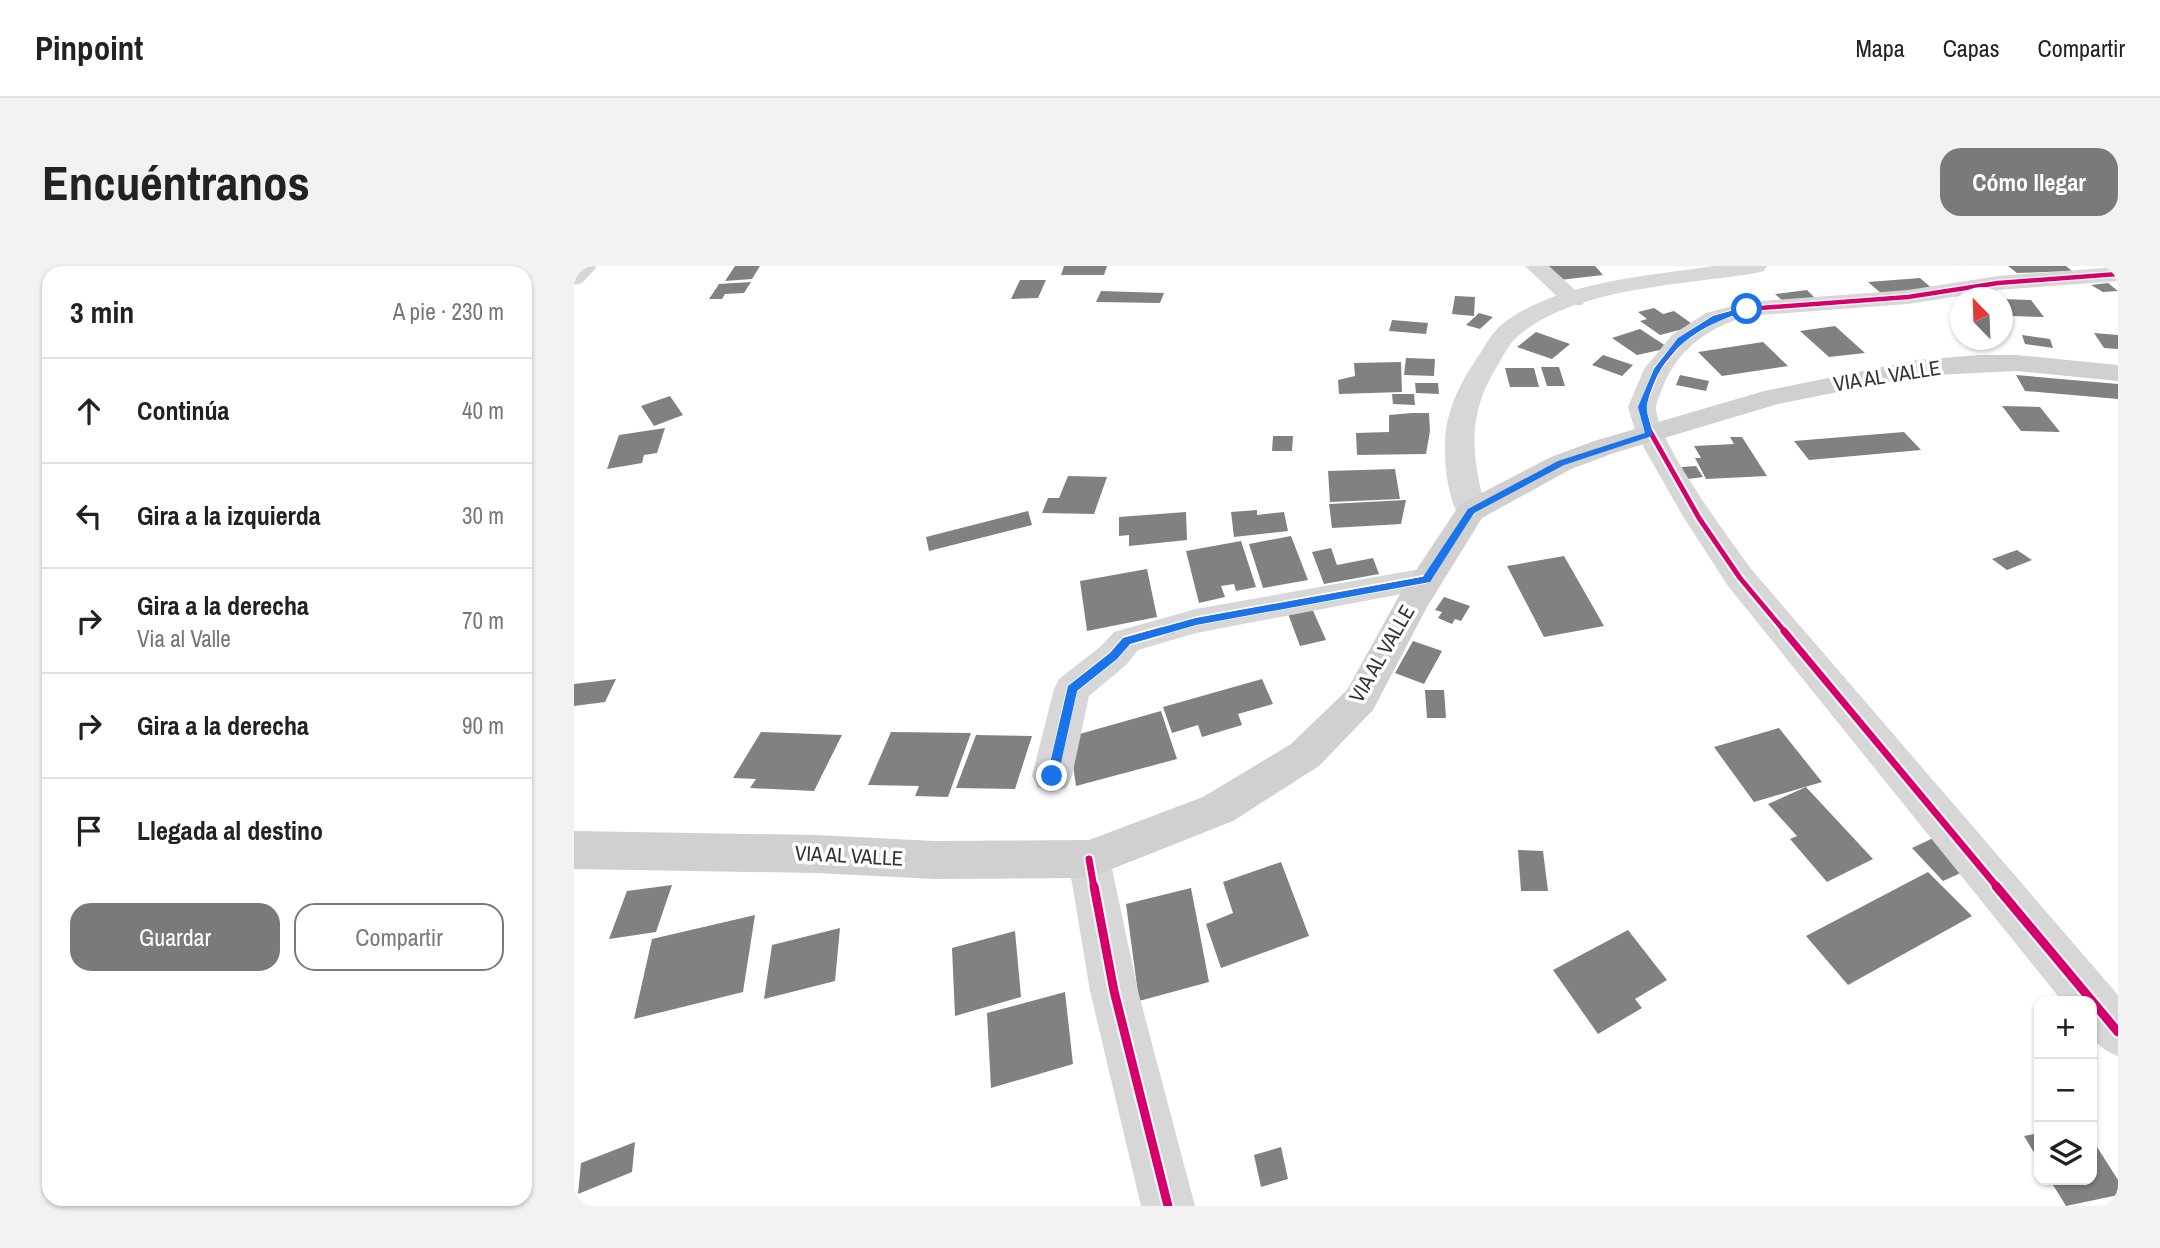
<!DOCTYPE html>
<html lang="es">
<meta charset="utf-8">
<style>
body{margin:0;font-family:"Archivo Narrow",sans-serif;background:#f2f2f2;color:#222}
.controls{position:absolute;right:21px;bottom:21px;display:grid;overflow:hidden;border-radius:14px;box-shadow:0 2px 5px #0004}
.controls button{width:63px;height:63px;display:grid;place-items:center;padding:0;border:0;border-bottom:2px solid #e0e0e0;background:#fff;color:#222;font:35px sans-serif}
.compass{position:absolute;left:1376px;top:21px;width:63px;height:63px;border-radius:50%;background:#fff;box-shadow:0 2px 5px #0004;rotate:337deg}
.stop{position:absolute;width:21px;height:21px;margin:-16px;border:5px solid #1a73e8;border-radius:50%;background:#fff}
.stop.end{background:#1a73e8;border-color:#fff;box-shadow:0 2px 7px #0008}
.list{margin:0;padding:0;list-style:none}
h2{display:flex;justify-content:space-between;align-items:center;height:91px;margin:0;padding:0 28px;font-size:30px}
h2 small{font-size:23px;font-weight:400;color:#767676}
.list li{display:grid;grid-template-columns:46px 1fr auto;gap:21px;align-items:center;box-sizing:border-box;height:105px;padding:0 28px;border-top:2px solid #e0e0e0}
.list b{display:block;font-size:26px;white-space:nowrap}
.list p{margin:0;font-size:23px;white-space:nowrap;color:#767676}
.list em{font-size:23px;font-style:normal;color:#767676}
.actions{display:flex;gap:14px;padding:21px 28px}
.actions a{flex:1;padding:16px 0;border:2px solid #7a7a7a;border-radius:21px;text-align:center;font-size:24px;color:#7a7a7a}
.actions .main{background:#7a7a7a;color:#fff}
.icon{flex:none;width:38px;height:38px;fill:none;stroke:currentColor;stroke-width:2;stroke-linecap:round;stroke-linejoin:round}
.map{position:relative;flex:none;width:1544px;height:940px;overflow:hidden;border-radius:21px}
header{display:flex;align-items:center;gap:42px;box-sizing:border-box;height:98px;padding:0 35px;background:#fff;border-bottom:2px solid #e0e0e0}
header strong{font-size:33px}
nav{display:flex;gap:38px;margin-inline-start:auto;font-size:24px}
.intro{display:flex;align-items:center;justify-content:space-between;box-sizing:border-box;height:168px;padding:0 42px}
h1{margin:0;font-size:49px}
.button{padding:18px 32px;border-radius:21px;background:#7a7a7a;color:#fff;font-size:24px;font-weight:700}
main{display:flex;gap:42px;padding:0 42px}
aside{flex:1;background:#fff;border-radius:21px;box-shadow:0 2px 5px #0004}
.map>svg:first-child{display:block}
.building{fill:#818181}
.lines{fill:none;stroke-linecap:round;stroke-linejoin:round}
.minor{fill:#d7d7d7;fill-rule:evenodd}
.tertiary{fill:#d7d7d7;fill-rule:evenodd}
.secondary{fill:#d0d0d0;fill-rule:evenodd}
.cycleway-far3-casing{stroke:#fff;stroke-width:7}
.cycleway-far2-casing{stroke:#fff;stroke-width:9}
.cycleway-far1-casing{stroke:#fff;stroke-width:11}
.cycleway-casing{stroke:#fff;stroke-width:13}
.cycleway-far3{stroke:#d6006c;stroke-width:4.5}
.cycleway-far2{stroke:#d6006c;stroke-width:5}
.cycleway-far1{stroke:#d6006c;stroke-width:7}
.cycleway{stroke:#d6006c;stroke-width:9}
.route{fill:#1a73e8}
.labels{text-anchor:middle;stroke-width:7;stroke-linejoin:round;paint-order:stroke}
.street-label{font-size:21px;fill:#333;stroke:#fff}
</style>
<header>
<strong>Pinpoint</strong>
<nav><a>Mapa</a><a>Capas</a><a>Compartir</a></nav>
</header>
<div class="intro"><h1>Encuéntranos</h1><a class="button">Cómo llegar</a></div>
<main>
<aside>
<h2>3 min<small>A pie · 230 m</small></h2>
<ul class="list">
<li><svg class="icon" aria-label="ahead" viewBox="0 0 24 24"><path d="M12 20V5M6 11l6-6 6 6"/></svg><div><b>Continúa</b></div><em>40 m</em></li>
<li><svg class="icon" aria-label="left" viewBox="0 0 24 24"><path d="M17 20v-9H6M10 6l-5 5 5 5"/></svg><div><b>Gira a la izquierda</b></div><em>30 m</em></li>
<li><svg class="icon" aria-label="right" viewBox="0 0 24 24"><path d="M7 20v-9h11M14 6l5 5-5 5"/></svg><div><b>Gira a la derecha</b><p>Via al Valle</p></div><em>70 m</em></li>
<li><svg class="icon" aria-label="right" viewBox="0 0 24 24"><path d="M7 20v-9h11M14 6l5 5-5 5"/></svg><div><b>Gira a la derecha</b></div><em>90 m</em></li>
<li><svg class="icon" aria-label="arrive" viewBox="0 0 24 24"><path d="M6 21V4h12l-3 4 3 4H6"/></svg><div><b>Llegada al destino</b></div></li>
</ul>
<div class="actions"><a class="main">Guardar</a><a>Compartir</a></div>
</aside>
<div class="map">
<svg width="1544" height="940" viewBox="0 0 1544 940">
<rect width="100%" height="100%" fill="#fff"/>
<path class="building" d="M161 0H186L178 13 151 15Z
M490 0H533L530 9H487Z
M974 0H1021L1029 9 986 14Z
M1434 0H1492L1498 5 1443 7Z
M1346 12 1360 24 1308 28 1294 16Z
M446 14H472L464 32 437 33Z
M177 16 170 27 151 28 148 33H135L145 18Z
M1534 17 1544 25 1529 26 1517 19Z
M1233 24 1241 32 1209 35 1201 28Z
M527 25 590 27 586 37 522 36Z
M881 30 901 31 900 50 878 48Z
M1428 33 1457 34 1470 51 1438 50Z
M1080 42 1089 48 1100 45 1121 60 1086 69 1066 55 1073 53 1064 46Z
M905 47 919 51 906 63 892 59Z
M818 54 854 57 852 68 815 65Z
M1261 60 1291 87 1255 91 1226 65Z
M1066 63 1095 82 1063 89 1038 72Z
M962 66 996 78 978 93 943 81Z
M1520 67 1544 69V83L1530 82Z
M1448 69 1476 73 1479 82 1451 78Z
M1189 76 1214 100 1148 110 1124 86Z
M1029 89 1059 99 1048 110 1018 99Z
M832 92 861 93 860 110 830 109Z
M827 96 828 126 765 128 764 114 781 110 780 97Z
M967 101H985L991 120H973Z
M931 102H960L965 121H936Z
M1106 109 1135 115 1132 125 1102 119Z
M1442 109 1544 118V133L1451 125Z
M841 117H864L865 128 842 127Z
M818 128H840L841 139 819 138Z
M96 130 109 149 80 160 67 140Z
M1428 140 1466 141 1486 166 1447 165Z
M838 147H855L856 165 852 188 783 189 782 167 815 166V149Z
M91 162 83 187 70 189 68 197 33 203 45 169Z
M1330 166 1347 184 1235 194 1220 175Z
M699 170H719L718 185H698Z
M1156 171H1168L1193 210 1132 213 1121 192H1127L1120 180 1160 178Z
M1122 200 1129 211 1114 213 1107 201Z
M821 203 826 233 756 236 754 205Z
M494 210 533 211 520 248 468 247 474 232H485Z
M832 234 827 258 758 262 755 238Z
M683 244V249L710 246 714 265 660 271 657 246Z
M454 245 458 259 355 285 352 271Z
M612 246 613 274 555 280V269L545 270V251Z
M717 270 734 314 689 322 675 278Z
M667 275 682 321 662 325 660 318 647 320 651 331 625 337 612 285Z
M757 282 763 299 799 292 805 308 750 318 738 286Z
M1443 284 1458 294 1433 304 1418 293Z
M990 290 1030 360 970 371 933 300Z
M573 303 583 351 513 365 506 315Z
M870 331 896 340 887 355 881 353 878 358 864 352 868 346 861 344Z
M737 340 752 374 726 380 713 345Z
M839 375 868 385 850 418 821 407Z
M42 413 31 436 0 440V418Z
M688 413 699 438 664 448 668 459 628 471 624 459 598 467 589 441Z
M851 424H870L872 452H853Z
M587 445 603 493 502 520 495 471Z
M1205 462 1248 516 1180 536 1140 481Z
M187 466 268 469 240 525 176 522 182 513 159 512Z
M317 466 397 467 374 531 341 530 345 520 294 519Z
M402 469 458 470 441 523 382 522Z
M1232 521 1299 593 1253 616 1216 573 1223 570 1194 538Z
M1370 567 1402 600 1369 615 1338 582Z
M944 584 969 585 974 625H947Z
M707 596 735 670 647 702 632 658 659 647 649 616Z
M1354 606 1398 650 1274 719 1232 670Z
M98 619 82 666 35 673 53 625Z
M617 622 635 716 565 735 552 638Z
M181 649 169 726 60 753 78 673Z
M266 662 261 715 190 733 198 679Z
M1054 664 1093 714 1061 733 1068 742 1024 768 979 704Z
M441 665 447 731 381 750 378 682Z
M491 726 499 798 417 822 413 747Z
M1465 867V895L1450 870Z
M1518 873 1544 914V929L1492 940 1476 914H1518Z
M61 876 58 906 4 928 7 897Z
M707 881 714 913 687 921 680 889Z"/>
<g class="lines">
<path class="minor" d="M0 0H21L22 2 8 17 0 19Z
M951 0H975L1012 34 1008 39H992Z
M1544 1V15L1424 24 1334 38 1174 50C1135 61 1103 83 1088 123 1086 129 1082 137 1082 143 1086 180 1154 271 1178 304L1544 729V790C1512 777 1518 766 1518 735H1488L1154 320 1110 252 1062 168 1054 141 1070 103 1098 69 1132 47 1173 36 1334 24 1424 10Z
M852 302 864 305 869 313 864 321 622 367 564 384 552 399 515 430 498 510 492 522 478 526 464 522 458 510 480 423 485 413 526 381 540 366 622 343Z
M515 574 530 580 536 593 564 725 621 940H567L516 725 494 593 500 580Z"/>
<path class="tertiary" d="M1140 0H1193L1190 5 1182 7C1110 19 1000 21 943 71 934 79 928 92 922 102 892 152 898 190 912 245L908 252 897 255 886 252C872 230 869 189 872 163 876 138 887 116 901 95 909 84 916 69 926 60 979 16 1074 10 1140 0Z"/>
<path class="secondary" d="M1405 89H1442L1544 99V115L1442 105 1343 110 1204 138 1040 187 997 203 908 252 853 341 799 444 745 500 659 555 515 612 360 613 243 607 0 603V565L243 569 360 575 515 574 629 531 717 478 773 424 825 330 886 238 977 191 1020 175 1190 125 1343 94Z"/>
<g class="cycleway-far3-casing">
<path id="cycleway-far3" d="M1075 163 1068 141 1083 103 1107 74 1141 52 1173 43 1334 31 1424 17 1544 8"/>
</g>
<g class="cycleway-far2-casing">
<path id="cycleway-far2" d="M1074 162 1125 252 1166 312 1212 367
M580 367 622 355 852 313"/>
</g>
<g class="cycleway-far1-casing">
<path id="cycleway-far1" d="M1210 365 1424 622
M478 510 498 423 539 390 552 375 587 365
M515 593 520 622"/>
</g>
<g class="cycleway-casing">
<path id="cycleway" d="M520 620 540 725 594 940
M1422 620 1544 766"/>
</g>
<use href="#cycleway-far3" class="cycleway-far3"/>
<use href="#cycleway-far2" class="cycleway-far2"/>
<use href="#cycleway-far1" class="cycleway-far1"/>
<use href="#cycleway" class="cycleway"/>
</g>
<path class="route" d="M1173 41 1176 44C1125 59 1086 83 1073 138 1071 148 1079 160 1078 170L990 199 900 247 856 316 622 359 556 378 543 393 503 425 484 510 483 514H474L473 510 494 420 536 387 549 372 622 352 849 311 894 243 984 195 1071 167 1064 141 1080 103 1104 72 1139 50Z"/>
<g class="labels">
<g class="street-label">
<text transform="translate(1313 110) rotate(-9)" y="7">VIA AL VALLE</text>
<text transform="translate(808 388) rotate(-60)" y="7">VIA AL VALLE</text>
<text transform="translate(275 590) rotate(3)" y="7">VIA AL VALLE</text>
</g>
</g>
</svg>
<div class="controls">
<button>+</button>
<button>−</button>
<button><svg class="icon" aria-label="layers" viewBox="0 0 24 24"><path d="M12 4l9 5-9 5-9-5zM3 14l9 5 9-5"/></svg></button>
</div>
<svg class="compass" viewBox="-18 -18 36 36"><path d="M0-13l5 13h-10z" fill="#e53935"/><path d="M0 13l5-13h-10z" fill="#767676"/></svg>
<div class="stop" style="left:1173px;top:43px"></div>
<div class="stop end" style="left:478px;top:510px"></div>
</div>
</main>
